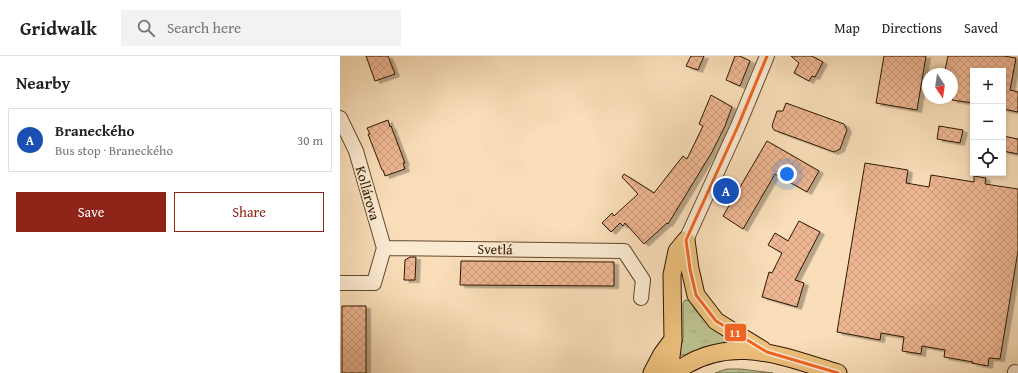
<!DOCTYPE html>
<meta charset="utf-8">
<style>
body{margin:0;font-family:"Gentium Book Plus",serif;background:#f2f2f2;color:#202124}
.controls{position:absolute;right:12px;top:12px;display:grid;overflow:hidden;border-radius:0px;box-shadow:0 2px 6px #0003}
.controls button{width:36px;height:36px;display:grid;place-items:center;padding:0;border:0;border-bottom:1px solid #e0e0e0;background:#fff;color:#202124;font:20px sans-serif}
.compass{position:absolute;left:582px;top:12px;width:36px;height:36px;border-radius:50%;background:#fff;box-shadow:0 2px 6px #0003;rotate:167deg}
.you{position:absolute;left:447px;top:118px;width:14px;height:14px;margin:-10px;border:3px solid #fff;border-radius:50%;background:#1a73e8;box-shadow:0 0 0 6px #1a73e833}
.badge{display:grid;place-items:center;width:26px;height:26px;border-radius:50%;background:#8f2418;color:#fff;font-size:13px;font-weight:700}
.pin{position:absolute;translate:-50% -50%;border:2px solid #fff;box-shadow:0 1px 4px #0006}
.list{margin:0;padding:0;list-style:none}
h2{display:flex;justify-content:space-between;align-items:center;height:52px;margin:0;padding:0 16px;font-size:17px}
h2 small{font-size:13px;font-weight:400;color:#757577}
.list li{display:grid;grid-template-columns:26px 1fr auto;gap:12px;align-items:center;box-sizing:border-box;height:64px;margin:0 8px 8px;padding:0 8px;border:1px solid #e0e0e0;border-radius:0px}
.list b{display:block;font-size:15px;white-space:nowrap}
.list p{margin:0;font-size:13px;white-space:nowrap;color:#757577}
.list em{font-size:13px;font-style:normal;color:#757577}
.actions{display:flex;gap:8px;padding:12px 16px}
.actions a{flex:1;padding:9px 0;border:1px solid #8f2418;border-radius:0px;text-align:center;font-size:14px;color:#8f2418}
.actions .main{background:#8f2418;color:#fff}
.icon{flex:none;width:22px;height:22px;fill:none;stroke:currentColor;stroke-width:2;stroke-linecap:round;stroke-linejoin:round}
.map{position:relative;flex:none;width:678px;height:317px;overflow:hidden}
header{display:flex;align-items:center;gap:24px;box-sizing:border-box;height:56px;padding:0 20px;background:#fff;border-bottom:1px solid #e0e0e0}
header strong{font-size:19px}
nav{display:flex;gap:22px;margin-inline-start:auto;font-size:14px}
.search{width:280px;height:36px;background:#f2f2f2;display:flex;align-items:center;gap:10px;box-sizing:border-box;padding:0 14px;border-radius:0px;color:#757577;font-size:15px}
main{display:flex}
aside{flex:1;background:#fff}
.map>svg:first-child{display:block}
.grass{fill:url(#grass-tufts);stroke:#756c48}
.building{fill:url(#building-cross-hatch);stroke:#2e1800;filter:url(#shadow)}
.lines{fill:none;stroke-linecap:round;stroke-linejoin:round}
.minor-casing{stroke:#614a2e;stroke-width:16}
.major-casing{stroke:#2e1800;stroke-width:19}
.minor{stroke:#fbead2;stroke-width:14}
.major{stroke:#ecbf7c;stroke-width:17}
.bus-1-casing{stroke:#fbead2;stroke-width:6}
.bus-1{stroke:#f26522;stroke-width:3}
.labels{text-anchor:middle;stroke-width:3.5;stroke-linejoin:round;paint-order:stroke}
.street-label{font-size:14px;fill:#2e1800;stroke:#fbead2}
.line-badge{stroke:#fbead2;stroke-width:1.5}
.badge-label{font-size:11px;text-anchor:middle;font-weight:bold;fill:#fff}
</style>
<header>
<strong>Gridwalk</strong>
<div class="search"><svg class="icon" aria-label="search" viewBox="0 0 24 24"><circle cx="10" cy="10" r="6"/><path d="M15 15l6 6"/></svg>Search here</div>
<nav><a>Map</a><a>Directions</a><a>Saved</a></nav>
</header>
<main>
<aside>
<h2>Nearby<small></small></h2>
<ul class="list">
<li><span class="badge" style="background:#1a4fb4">A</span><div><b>Braneckého</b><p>Bus stop · Braneckého</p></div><em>30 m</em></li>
</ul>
<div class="actions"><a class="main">Save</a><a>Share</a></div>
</aside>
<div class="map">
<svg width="678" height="317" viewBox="0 0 678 317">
<defs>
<pattern id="grass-tufts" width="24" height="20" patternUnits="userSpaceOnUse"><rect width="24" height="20" fill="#bcc190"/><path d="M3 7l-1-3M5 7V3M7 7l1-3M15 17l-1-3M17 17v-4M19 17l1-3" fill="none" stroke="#a2a57a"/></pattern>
<pattern id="building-cross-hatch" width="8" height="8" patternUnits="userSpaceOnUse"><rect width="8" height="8" fill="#eeb692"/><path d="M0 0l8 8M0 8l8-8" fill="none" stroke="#cc9c7c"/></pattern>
<filter id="shadow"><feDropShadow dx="4.5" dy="2.5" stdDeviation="0" flood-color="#0004"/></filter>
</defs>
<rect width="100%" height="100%" fill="#f9deb9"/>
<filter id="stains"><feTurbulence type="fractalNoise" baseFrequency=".005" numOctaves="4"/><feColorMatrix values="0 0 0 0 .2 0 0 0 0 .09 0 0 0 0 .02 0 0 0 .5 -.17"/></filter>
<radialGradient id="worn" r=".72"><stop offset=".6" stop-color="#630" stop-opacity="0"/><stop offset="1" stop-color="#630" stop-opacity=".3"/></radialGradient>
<path class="grass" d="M345 244 350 245C358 261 370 270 384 281L386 284 383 287 363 291 345 299H340V295L343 282V247Z
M387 313H400L433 317H375Z"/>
<path class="building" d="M26 0H48L55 18 35 25Z
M351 0H364L358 14 346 10Z
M395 0H400L410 5 400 30 386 24Z
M451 0H472L483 6 475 21 472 20 469 25 454 17 459 7Z
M544 0H586L577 54 536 47Z
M608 0H664L676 2 670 34 678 36V56L663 53V15H633V47L612 44 614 32H612V18H607L608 14H605Z
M371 39 392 51 385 70 372 96 328 168 327 167 304 188 285 167 283 170 280 167 271 176 262 167 272 157 274 160 298 138 282 121 284 118 314 137 343 100 347 103 363 70 359 68Z
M446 47 504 68 507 74 500 93 494 96 434 74 432 70 437 55H443Z
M48 64 50 71 51 70 65 107H63L65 113 45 120 43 114H42L28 78H30L27 72Z
M599 70 623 74 620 87 597 83Z
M663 80 678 83V98L663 95Z
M427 85 479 115 467 136 435 118 403 173 383 160Z
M525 107 568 114 566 127 589 131 591 119 634 126V120L646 122 645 128 678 133V195L660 303 649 302 648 310 632 307 633 306 604 301 605 294 582 290 581 298 562 295 564 281 541 277 540 284 497 276Z
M459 165 480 176 455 224 464 227 457 251 422 241 429 216 432 217 442 197 428 189 435 177 448 185Z
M70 201H76L75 224H64L65 204Z
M121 205 274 206V230L120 229Z
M2 250H26V317H2Z"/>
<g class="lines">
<g class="minor-casing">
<path id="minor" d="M0 62 16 95 44 192
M346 184 398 70 427 0
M0 227H34L44 192 284 195 303 224 301 242
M675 316 678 317"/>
</g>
<g class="major-casing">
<path id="major" d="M346 184 350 213 356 239 376 265 423 294
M312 317 322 298 331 286
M329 317 333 284 332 219 337 195 346 184
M334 317C388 276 441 300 498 317"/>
</g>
<use href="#minor" class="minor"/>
<use href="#major" class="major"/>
<g class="bus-1-casing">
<path id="bus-1" d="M346 184 350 213 356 239 376 265 427 296 498 317
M346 184 398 70 427 0"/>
</g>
<use href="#bus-1" class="bus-1"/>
</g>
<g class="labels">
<g class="street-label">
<text transform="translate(28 137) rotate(74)" y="5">Kollárova</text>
<text transform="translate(155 193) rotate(1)" y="5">Svetlá</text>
</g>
</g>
<rect class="line-badge" x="384" y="267" width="23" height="19" rx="4" fill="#f26522"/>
<g class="badge-label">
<text x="395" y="281">11</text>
</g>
<rect width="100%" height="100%" filter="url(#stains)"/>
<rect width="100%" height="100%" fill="url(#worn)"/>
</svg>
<div class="controls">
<button>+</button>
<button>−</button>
<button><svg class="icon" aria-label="locate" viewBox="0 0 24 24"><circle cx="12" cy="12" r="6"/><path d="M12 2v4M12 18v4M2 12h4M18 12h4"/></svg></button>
</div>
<svg class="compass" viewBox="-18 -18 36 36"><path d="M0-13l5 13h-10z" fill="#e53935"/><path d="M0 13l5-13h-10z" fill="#757577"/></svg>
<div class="you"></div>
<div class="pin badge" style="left:386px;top:135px;background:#1a4fb4">A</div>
</div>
</main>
